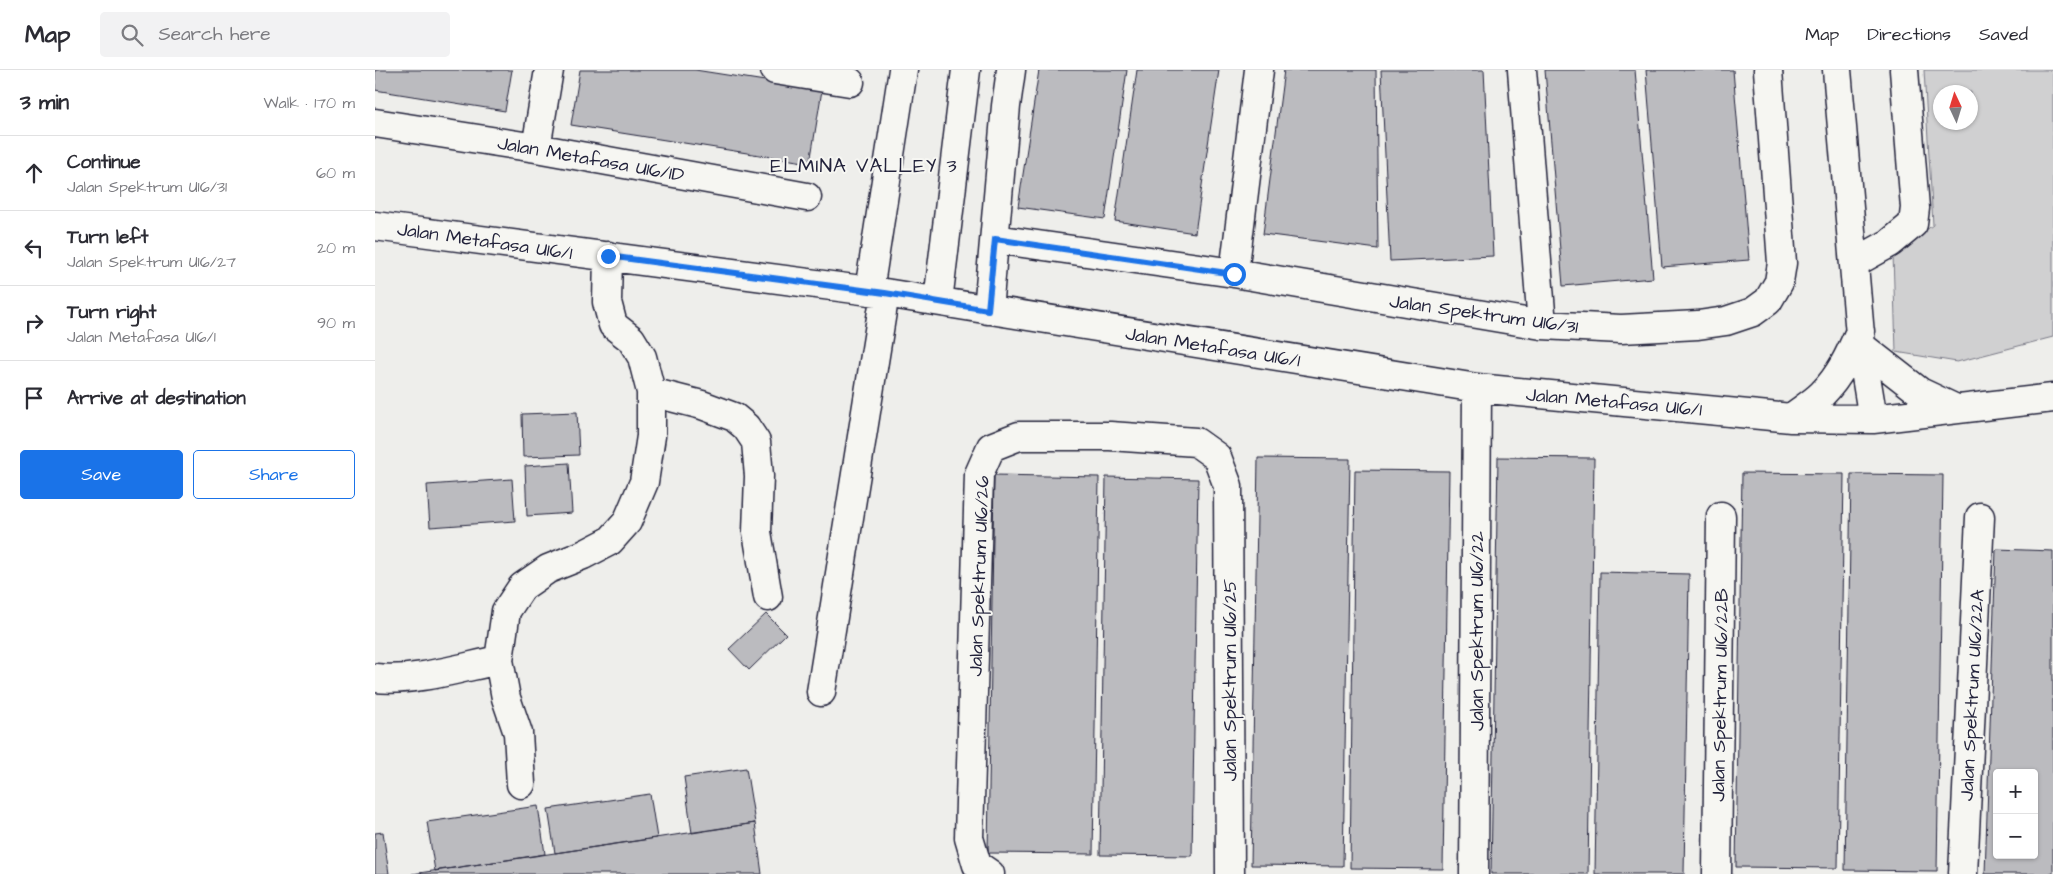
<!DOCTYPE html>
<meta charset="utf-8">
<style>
body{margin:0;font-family:"Architects Daughter",sans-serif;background:#f2f2f3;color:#2b2b33}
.controls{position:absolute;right:15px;bottom:15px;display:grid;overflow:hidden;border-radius:5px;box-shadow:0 1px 4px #0004}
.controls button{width:45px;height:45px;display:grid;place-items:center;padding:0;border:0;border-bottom:1px solid #e1e1e2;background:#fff;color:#2b2b33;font:25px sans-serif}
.compass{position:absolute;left:1558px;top:15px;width:45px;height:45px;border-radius:50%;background:#fff;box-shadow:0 1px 4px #0004;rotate:356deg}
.stop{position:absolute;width:15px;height:15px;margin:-11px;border:4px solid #1a73e8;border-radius:50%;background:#fff}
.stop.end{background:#1a73e8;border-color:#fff;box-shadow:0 1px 5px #0008}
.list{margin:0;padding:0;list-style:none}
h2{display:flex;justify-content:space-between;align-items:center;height:65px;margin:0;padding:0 20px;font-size:21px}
h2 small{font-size:16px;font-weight:400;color:#7c7c81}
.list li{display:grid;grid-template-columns:32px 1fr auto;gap:15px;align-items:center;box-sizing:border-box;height:75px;padding:0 20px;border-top:1px solid #e1e1e2}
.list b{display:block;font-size:19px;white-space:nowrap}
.list p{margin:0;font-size:16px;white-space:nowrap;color:#7c7c81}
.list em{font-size:16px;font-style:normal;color:#7c7c81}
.actions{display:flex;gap:10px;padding:15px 20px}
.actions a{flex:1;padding:11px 0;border:1px solid #1a73e8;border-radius:5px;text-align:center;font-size:18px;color:#1a73e8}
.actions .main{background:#1a73e8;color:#fff}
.icon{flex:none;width:28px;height:28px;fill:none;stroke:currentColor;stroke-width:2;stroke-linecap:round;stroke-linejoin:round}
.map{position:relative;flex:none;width:1678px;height:804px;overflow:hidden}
header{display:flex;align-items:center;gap:30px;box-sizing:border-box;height:70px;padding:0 25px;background:#fff;border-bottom:1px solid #e1e1e2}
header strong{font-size:24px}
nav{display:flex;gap:28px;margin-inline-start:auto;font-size:18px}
.search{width:350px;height:45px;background:#f2f2f3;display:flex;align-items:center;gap:12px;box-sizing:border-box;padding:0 18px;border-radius:5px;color:#7c7c81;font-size:19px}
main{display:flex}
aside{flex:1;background:#fff}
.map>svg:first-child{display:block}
.green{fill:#d0d0d1;stroke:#797986;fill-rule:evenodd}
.building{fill:#bbbbbf;stroke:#22223b;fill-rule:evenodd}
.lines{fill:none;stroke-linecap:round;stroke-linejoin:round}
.minor-casing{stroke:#22223b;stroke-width:31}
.minor{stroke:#f6f6f2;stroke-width:28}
.route{stroke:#1a73e8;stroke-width:6}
.labels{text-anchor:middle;stroke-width:4;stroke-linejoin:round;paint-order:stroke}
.street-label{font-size:19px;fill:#22223b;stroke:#f6f6f2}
.neighbourhood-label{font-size:20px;letter-spacing:1px;fill:#22223b;stroke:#f6f6f2}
</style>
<header>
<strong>Map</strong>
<div class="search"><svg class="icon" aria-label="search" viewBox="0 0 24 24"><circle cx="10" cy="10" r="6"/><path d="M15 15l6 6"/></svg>Search here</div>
<nav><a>Map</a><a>Directions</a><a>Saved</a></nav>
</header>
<main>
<aside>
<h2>3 min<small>Walk · 170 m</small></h2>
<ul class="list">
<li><svg class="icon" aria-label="ahead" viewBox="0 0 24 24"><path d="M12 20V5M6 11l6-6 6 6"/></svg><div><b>Continue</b><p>Jalan Spektrum U16/31</p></div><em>60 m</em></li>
<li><svg class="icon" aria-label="left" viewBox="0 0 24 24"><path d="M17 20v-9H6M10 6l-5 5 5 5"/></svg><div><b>Turn left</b><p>Jalan Spektrum U16/27</p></div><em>20 m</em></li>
<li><svg class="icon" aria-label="right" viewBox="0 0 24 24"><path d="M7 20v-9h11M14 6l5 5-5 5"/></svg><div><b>Turn right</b><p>Jalan Metafasa U16/1</p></div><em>90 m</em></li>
<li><svg class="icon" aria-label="arrive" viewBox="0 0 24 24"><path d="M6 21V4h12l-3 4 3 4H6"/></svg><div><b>Arrive at destination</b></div></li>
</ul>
<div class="actions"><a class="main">Save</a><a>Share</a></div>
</aside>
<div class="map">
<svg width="1678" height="804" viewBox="0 0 1678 804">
<rect width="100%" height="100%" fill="#eeeeeb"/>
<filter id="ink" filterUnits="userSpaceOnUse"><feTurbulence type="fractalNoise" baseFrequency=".02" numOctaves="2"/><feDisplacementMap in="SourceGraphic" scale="10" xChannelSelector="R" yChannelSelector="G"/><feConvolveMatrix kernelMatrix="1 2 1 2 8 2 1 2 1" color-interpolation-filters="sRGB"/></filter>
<g filter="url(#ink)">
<path class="green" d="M1549 0H1678V267L1582 292 1521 282 1518 184 1558 155ZM1566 22H1596V52H1566Z"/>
<path class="building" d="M0 0H137L130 41 0 20Z
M205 0H320L447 20 435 93 196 55Z
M664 0H752L730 149 643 137Z
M762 0H844L820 163 740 151Z
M909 0H1001L1003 179 888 164Z
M1006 0H1109L1118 186 1015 191Z
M1170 0H1260L1278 208 1188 216Z
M1271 0H1358L1374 190 1287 197Z
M202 342 204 385 148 387 147 344Z
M1123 387 1219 388 1213 804H1116Z
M883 388 975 389 968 796 876 795Z
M194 393 197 443 152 446 150 396Z
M980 400 1074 401 1068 799 975 798Z
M1367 403 1469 404 1463 798 1361 797Z
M1476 404 1568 405 1562 801 1470 800Z
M619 405 724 407 718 784 613 783Z
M731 407 823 409 817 786 725 785Z
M137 409 140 451 55 457 52 415Z
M1621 479 1678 481V804H1610ZM1622 703H1659V785H1622Z
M1225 502 1314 504 1309 804H1220Z
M391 544 411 564 374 600 354 579Z
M371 698 380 753 317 763 309 707Z
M275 724 282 768 180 783 173 739Z
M163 736 170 784 60 801 52 752Z
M380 753 387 804H37L180 783Z
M8 762 14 804H0V763Z"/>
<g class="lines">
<g class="minor-casing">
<path id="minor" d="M400 0 475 12
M1147 0 1167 255
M1462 0 1486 276 1498 349
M0 53 161 78 432 127
M161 78 174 0
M0 156 510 223 1102 318 1416 348 1498 349 1678 328
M620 169 859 203 1167 255 1246 259 1323 255 1351 251 1378 242 1393 231 1404 212 1407 193 1393 0
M1479 193 1515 173 1538 154 1540 138 1529 0
M859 203 884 0
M494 221 528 0
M563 231 591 0
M613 240 631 36 636 0
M1486 276 1545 322 1581 339
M276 322 327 335 359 347 371 357 381 372 384 406 382 462 393 527
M1416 348C1426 340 1438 333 1447 324 1465 306 1475 284 1485 261
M0 608C41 612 84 598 124 590
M446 622 510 223
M146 714 143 663 131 628 124 590 131 541 147 517 173 499 208 485 235 471 252 452 269 412 276 366V322L267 287 256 269 238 255 232 232 233 186
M615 804 602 795 594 768 604 404 616 377 644 366H735L821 372 842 387 853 416 855 804
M1099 804 1102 318
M1342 804 1346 446
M1588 804 1605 447"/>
</g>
<use href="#minor" class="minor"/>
</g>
</g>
<g class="lines" filter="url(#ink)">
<path class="route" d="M233 186 510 223 613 240 620 169 859 204"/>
</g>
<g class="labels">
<g class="street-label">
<text transform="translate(216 88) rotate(10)" y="7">Jalan Metafasa U16/1D</text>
<text transform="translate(110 170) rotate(8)" y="7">Jalan Metafasa U16/1</text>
<text transform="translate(1109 243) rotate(8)" y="7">Jalan Spektrum U16/31</text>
<text transform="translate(838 276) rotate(9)" y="7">Jalan Metafasa U16/1</text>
<text transform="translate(1239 331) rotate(5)" y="7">Jalan Metafasa U16/1</text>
<text transform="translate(603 506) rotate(-88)" y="7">Jalan Spektrum U16/26</text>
<text transform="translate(1101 561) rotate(-90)" y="7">Jalan Spektrum U16/22</text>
<text transform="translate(854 610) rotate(-90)" y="7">Jalan Spektrum U16/25</text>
<text transform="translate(1344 625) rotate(-89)" y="7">Jalan Spektrum U16/22B</text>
<text transform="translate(1596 625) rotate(-87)" y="7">Jalan Spektrum U16/22A</text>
</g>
<g class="neighbourhood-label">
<text x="489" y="102">ELMINA VALLEY 3</text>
</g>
</g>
</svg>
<div class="controls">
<button>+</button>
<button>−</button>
</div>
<svg class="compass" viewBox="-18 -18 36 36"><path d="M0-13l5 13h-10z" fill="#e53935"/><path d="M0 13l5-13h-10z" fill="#7c7c81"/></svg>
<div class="stop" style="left:859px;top:204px"></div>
<div class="stop end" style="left:233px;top:186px"></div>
</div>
</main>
